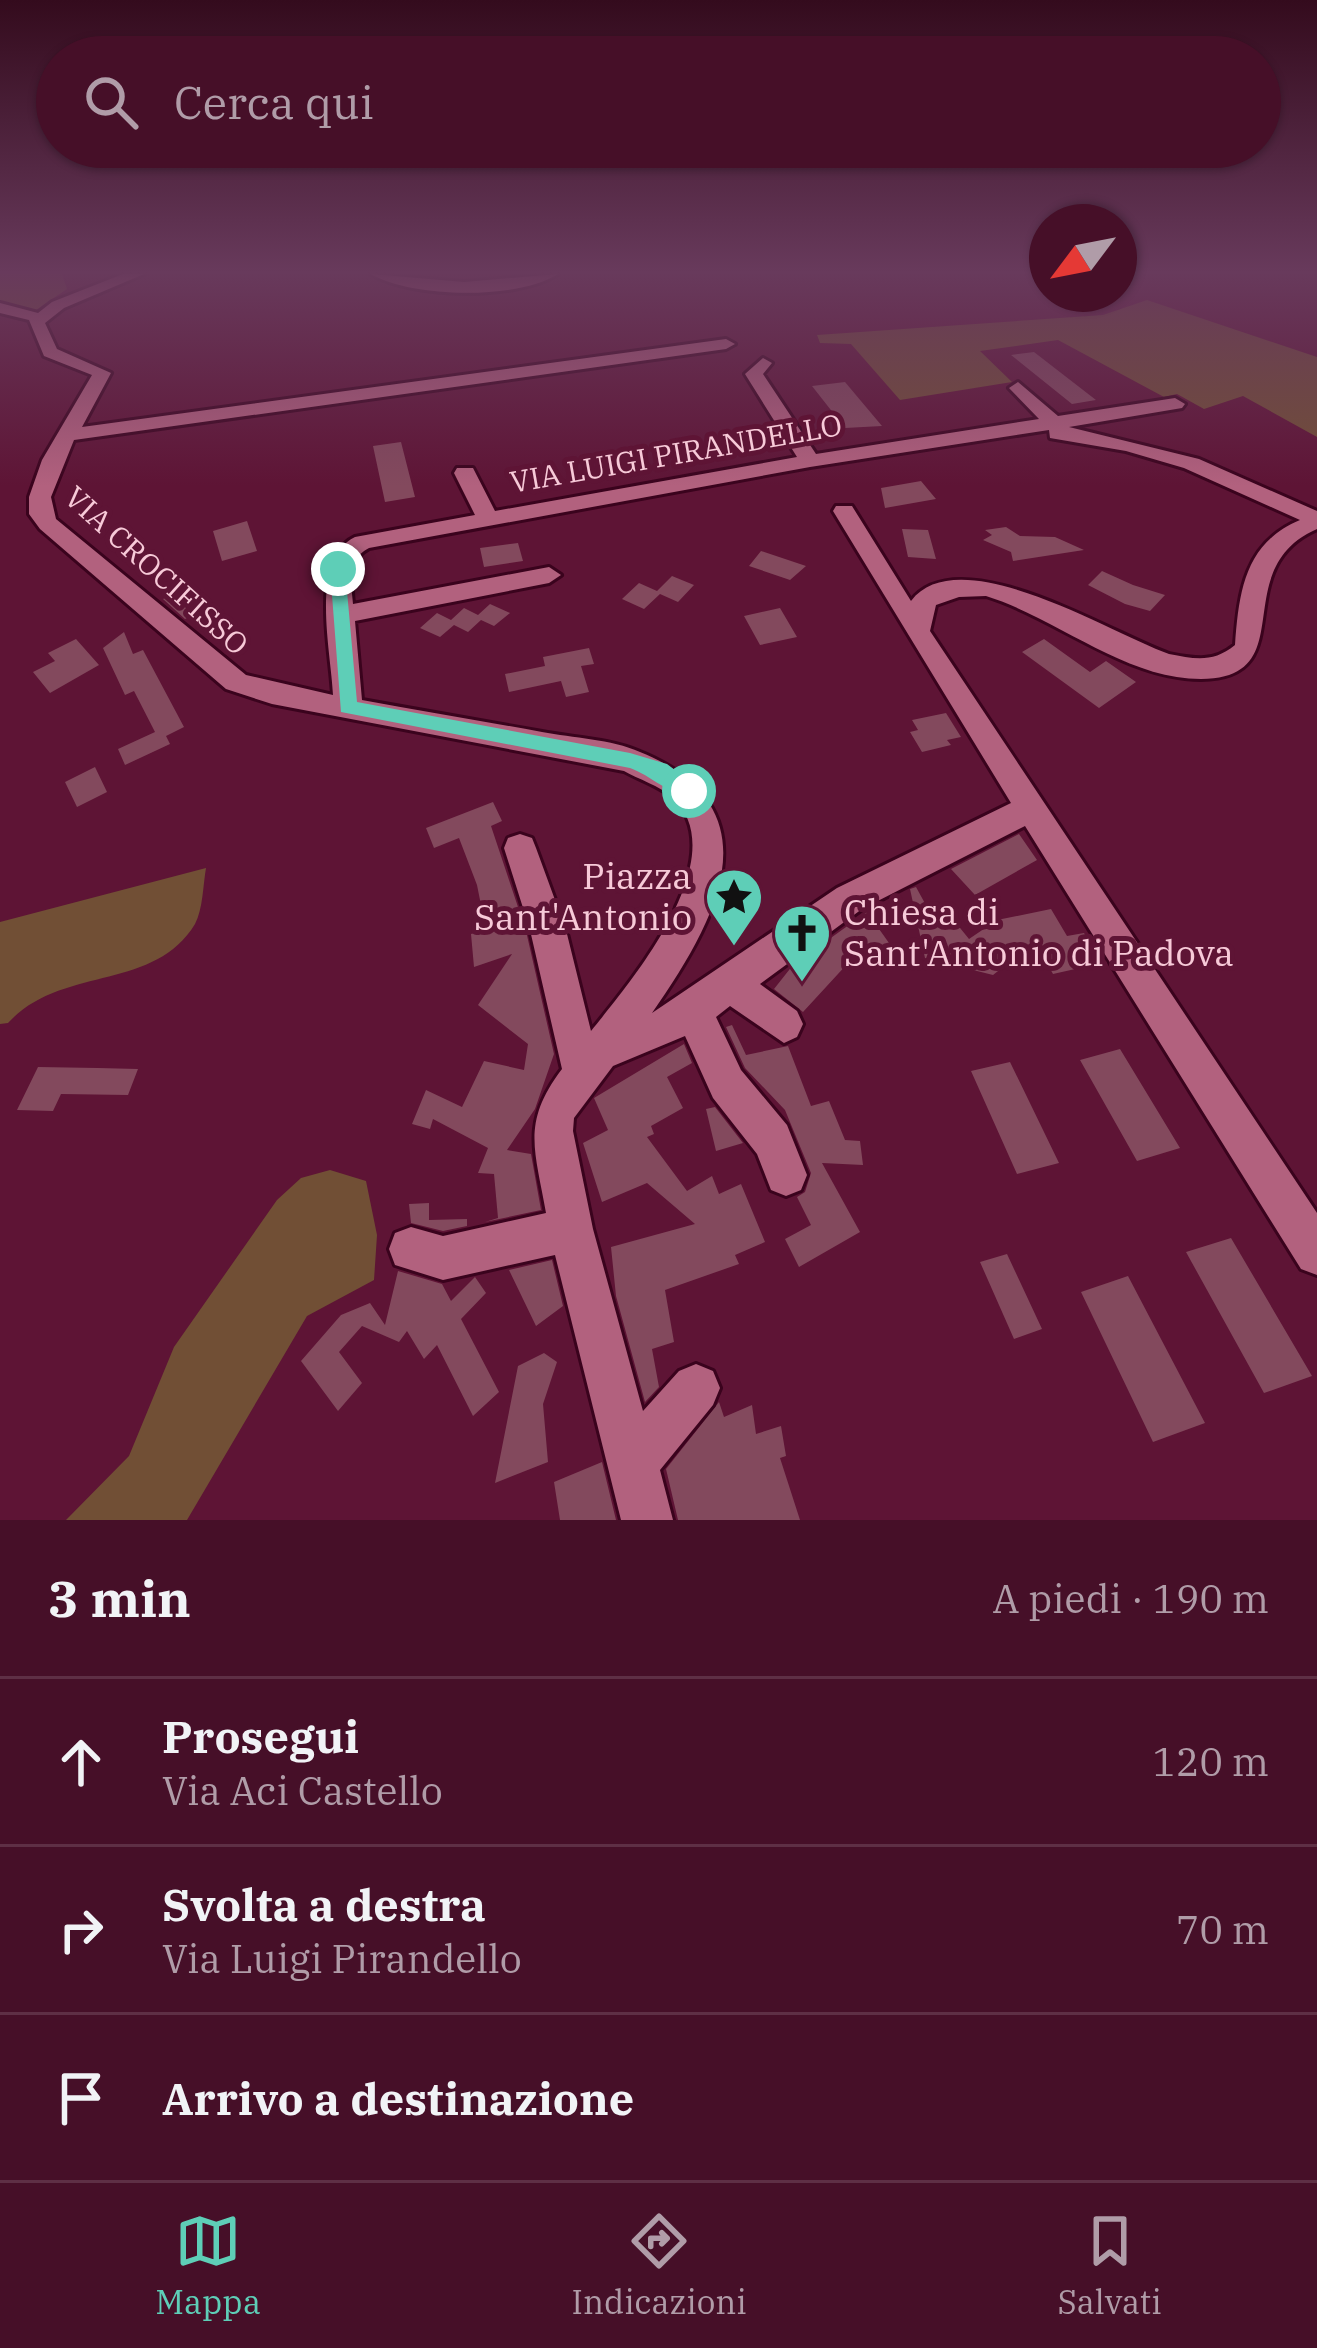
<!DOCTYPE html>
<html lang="it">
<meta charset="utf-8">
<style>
body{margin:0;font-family:"IBM Plex Serif",serif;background:#501d34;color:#f1f3f6}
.compass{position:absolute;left:1029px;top:204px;width:108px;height:108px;border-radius:50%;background:#460f28;box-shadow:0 3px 9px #0004;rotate:238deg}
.stop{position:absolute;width:36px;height:36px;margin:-27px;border:9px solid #5eceb7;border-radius:50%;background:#fff}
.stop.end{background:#5eceb7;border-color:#fff;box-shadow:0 3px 12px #0008}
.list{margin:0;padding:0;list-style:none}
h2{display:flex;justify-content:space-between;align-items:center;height:156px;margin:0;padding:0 48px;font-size:51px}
h2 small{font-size:39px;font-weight:400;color:#b09ca8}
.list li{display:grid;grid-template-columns:78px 1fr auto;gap:36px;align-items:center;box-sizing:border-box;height:168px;padding:0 48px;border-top:3px solid #5e2f45}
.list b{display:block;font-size:45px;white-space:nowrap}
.list p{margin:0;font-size:39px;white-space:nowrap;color:#b09ca8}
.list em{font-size:39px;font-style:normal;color:#b09ca8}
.icon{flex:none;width:66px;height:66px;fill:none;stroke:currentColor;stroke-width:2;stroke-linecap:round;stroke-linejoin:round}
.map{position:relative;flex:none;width:1317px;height:1520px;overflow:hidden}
.search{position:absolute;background:#460f28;box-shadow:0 3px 9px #0004;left:36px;right:36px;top:36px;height:132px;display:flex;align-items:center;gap:30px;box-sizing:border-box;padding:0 42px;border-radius:66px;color:#b09ca8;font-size:45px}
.sheet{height:660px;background:#460f28}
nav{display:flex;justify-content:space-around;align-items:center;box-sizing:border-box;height:168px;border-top:3px solid #5e2f45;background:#460f28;font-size:33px;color:#b09ca8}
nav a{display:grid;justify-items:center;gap:6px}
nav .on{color:#5eceb7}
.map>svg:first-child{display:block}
.green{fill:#714f35}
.building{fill:#83495d}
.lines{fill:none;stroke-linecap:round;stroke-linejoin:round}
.minor-casing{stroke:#3a031d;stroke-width:6}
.minor{fill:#b2617e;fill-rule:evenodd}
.route{fill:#5eceb7}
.labels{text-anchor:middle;stroke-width:10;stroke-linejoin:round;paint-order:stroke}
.far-street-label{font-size:30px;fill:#f7cad8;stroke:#5e1435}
.poi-label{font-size:36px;fill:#f7cad8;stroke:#5e1435;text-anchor:end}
</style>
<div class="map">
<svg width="1317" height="1520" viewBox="0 0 1317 1520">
<rect width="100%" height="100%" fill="#5e1435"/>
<path class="green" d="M0 274H62L67 289 33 312 0 306Z
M1147 300 1317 357V437L1243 396 1204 409 1177 394 1164 397 1058 340 980 351 1012 382 900 400 851 344 820 343 817 335 1103 315Z
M206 868C203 885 203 909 195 924 154 992 61 965 8 1023L0 1024V922Z
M330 1170 366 1181 377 1235 374 1280 307 1316 187 1520H66L129 1456 174 1347 277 1200 301 1178Z"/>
<path class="building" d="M1034 352 1096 400 1072 404 1011 355Z
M845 382 882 426 845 428 812 386Z
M401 442 415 497 385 502 373 446Z
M921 481 936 499 885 508 881 488Z
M247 521 257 551 222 561 213 531Z
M1006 527 1020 536 1055 537 1084 550 1013 561 1011 552 983 540 992 535 985 530Z
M902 529 928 530 936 559 908 557Z
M518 543 523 561 484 567 480 548Z
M761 551 806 566 790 580 749 566Z
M1102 571 1133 585 1165 595 1150 611 1125 604 1088 585Z
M672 576 694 585 678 602 660 594 644 609 622 599 639 583 657 591Z
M192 584 213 605 185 619 163 599Z
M490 604 510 613 494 626 481 620 468 632 454 625 440 637 420 628 437 613 451 620 464 608 478 615Z
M780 608 797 637 760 645 744 616Z
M124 632 133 654 143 650 184 727 166 736 170 744 125 765 118 749 155 732 134 691 125 695 103 648Z
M76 639 99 665 50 693 33 672 55 661 48 653Z
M1044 639 1090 672 1106 661 1136 682 1099 708 1022 652Z
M589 648 594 664 581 666 589 692 566 697 561 681 509 692 505 674 545 666 543 657Z
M946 713 961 737 947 740 951 745 922 752 910 732 918 730 912 720Z
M95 767 107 792 77 807 65 782Z
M493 802 502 821 491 826 526 931 554 1054 535 1109 507 1150 531 1154 541 1210 485 1222 498 1218 494 1174 478 1173 488 1148 433 1119 430 1129 412 1124 426 1090 462 1107 484 1061 524 1070 528 1044 478 1005 512 954 474 967 471 934 486 930 477 885 459 838 434 848 426 828Z
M1019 834 1037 860 975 895 951 869Z
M916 887 933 918 941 922 952 918 969 939 997 920 1051 909 1067 936 1084 933 1102 963 1053 974 1043 956 1022 971 1012 960 993 975 925 958 910 889Z
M867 912 889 943 849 962 803 1012 774 989 793 965Z
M732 1025 746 1055 788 1046 811 1106 829 1101 845 1140 860 1141 863 1165 822 1163 860 1232 799 1267 785 1239 811 1225 797 1197 805 1192 811 1173 785 1110 745 1068 726 1027Z
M684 1044 692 1063 667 1077 683 1108 651 1126 654 1134 647 1137 687 1191 712 1176 719 1194 741 1184 765 1242 735 1255 739 1264 665 1290 674 1342 652 1349 659 1387 645 1402 616 1296 611 1247 695 1224 647 1183 602 1202 583 1143 608 1130 594 1098Z
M1120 1049 1180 1148 1137 1161 1080 1060Z
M1010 1062 1059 1163 1017 1174 971 1071Z
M38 1067 98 1068 138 1069 128 1095 61 1094 53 1111 17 1110Z
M715 1107 743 1143 716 1151 706 1109Z
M429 1203V1220L467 1219V1226L443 1231 411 1223 409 1204Z
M1231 1238 1312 1376 1264 1393 1186 1252Z
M1007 1254 1042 1329 1014 1339 980 1262Z
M552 1260 563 1306 536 1326 509 1270Z
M398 1271 442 1284 451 1301 475 1277 486 1293 461 1319 499 1392 473 1416 437 1345 424 1359 407 1331 399 1342 362 1326 339 1352 362 1383 338 1411 301 1361 341 1315 370 1303 385 1325Z
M1128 1276 1205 1423 1153 1442 1081 1292Z
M544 1353 557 1362 543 1404 548 1462 495 1483 518 1366Z
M719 1402 724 1417 752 1405 756 1434 781 1426 786 1456 780 1458 800 1520H678L666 1469Z
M602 1462 616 1520H560L554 1482Z"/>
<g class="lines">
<g class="minor-casing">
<path id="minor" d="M123 274H144L64 308 45 323 57 349 111 373 82 427 726 339 735 344 726 349 74 440 51 497 56 519 246 675 333 695C331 650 309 559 355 537L475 515 454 473 457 468H473L495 511 797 457 745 374 763 358 772 363 763 374 816 454 1039 419 1009 388 1018 382 1058 416 1175 398 1185 404 1182 408 1069 427 1199 459 1317 511V529C1225 569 1304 678 1201 679 1125 679 1057 618 986 596L959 597 936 605 930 631 1317 1213V1275L1301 1269 1025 826 862 909 760 984 797 1011 803 1024 797 1037 784 1043 730 1006 716 1017 741 1070 787 1125 807 1175 801 1190 786 1196 771 1190 757 1154 713 1098 685 1036 613 1066 574 1118 573 1131 593 1229 643 1411 679 1371 696 1364 713 1371 720 1388 713 1405 660 1470 673 1520H621L555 1255 443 1280 395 1265 389 1249 395 1233 411 1227 443 1236 546 1213C535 1150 521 1123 562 1069L530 930 504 848 508 838 520 834 532 838 536 848 566 930 591 1031C630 983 737 856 672 797 660 786 638 779 624 771L272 704 226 689 40 529 29 514V497L42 460 92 375 44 356 29 320 0 313V303L38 313 52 302ZM1049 430 1050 438 1126 451 1184 468 1300 520C1245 543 1239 591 1235 645 1213 663 1195 659 1169 654 1112 634 959 538 911 601L852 506H836L833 511 1011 803 837 888 652 1013C716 921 779 809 640 752 611 739 573 738 542 732 482 721 422 711 362 700L355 621 549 583 561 575 549 567 353 604C351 581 346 560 369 548L810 467Z
M371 274 464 282 558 274C518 300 411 298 371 274Z"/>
</g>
<use href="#minor" class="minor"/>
</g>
<linearGradient id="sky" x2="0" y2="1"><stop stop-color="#340b1d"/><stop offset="0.56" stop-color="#683a5c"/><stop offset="1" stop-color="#683a5c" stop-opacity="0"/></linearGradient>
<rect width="1317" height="486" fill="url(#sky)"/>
<path class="route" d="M338 564 345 569 357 702 630 753 667 764 696 786V797C675 800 651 775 630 768L341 712 330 569Z"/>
<defs>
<g id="sight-pin" transform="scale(3)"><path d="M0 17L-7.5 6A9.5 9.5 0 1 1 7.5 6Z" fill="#5eceb7" stroke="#5e1435"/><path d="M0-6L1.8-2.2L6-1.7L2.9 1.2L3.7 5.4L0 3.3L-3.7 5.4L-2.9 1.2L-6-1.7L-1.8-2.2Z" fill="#111"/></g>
<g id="church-pin" transform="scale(3)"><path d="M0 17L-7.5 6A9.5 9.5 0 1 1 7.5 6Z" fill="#5eceb7" stroke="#5e1435"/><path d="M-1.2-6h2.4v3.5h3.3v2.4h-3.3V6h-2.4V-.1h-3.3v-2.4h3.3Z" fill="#111"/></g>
</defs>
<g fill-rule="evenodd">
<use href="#sight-pin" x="734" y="897"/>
<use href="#church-pin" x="802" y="933"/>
</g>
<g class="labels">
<g class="far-street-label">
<text transform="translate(676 454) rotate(-10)" y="10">VIA LUIGI PIRANDELLO</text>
<text transform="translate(156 571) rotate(42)" y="10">VIA CROCIFISSO</text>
</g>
<g class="poi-label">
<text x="692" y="889">Piazza<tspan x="692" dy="41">Sant'Antonio</tspan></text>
<text x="844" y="925" text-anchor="start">Chiesa di<tspan x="844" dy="41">Sant'Antonio di Padova</tspan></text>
</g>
</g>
</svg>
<svg class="compass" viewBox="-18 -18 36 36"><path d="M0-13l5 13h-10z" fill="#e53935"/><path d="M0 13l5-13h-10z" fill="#b09ca8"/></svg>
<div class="stop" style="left:689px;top:791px"></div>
<div class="stop end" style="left:338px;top:569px"></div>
<div class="search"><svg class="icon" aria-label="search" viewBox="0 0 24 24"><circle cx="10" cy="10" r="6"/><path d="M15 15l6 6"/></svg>Cerca qui</div>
</div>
<section class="sheet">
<h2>3 min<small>A piedi · 190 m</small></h2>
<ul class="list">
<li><svg class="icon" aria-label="ahead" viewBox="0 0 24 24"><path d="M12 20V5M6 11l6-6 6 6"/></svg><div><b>Prosegui</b><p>Via Aci Castello</p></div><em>120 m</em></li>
<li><svg class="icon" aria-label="right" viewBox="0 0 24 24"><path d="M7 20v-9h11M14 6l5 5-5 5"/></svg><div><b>Svolta a destra</b><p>Via Luigi Pirandello</p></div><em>70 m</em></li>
<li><svg class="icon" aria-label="arrive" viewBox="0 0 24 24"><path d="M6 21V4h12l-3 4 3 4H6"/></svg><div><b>Arrivo a destinazione</b></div></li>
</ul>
</section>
<nav>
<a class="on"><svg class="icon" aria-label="map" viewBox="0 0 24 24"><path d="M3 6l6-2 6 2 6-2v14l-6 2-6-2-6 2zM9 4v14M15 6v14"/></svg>Mappa</a>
<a><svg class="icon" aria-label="directions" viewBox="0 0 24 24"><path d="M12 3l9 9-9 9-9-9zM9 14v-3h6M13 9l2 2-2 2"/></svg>Indicazioni</a>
<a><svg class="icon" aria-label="saved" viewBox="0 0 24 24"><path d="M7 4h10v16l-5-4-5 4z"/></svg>Salvati</a>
</nav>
